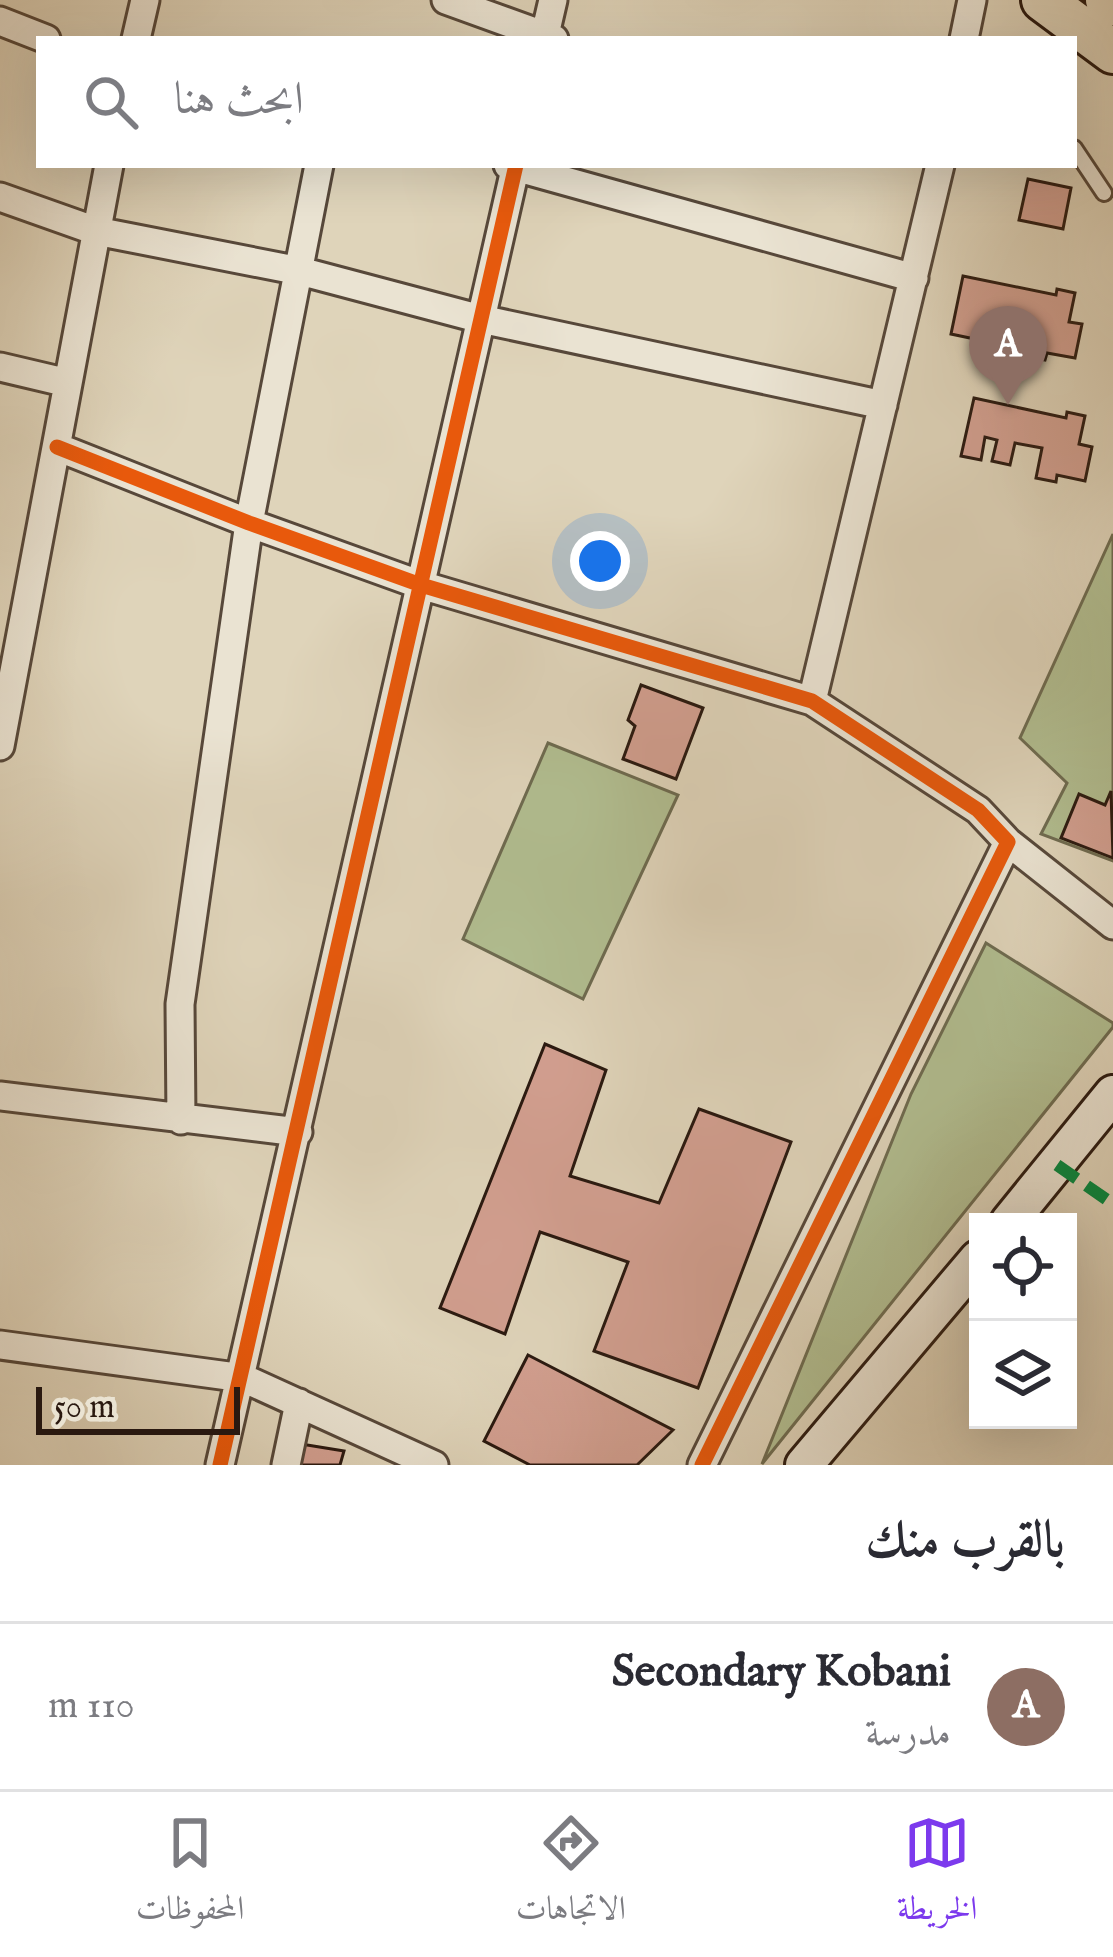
<!DOCTYPE html>
<html lang="ar">
<meta charset="utf-8">
<style>
body{margin:0;font-family:"IM FELL English",Amiri,serif;background:#f2f2f3;color:#2b2b33;direction:rtl}
.controls{position:absolute;right:36px;bottom:36px;display:grid;overflow:hidden;border-radius:0px;box-shadow:0 12px 48px #0002}
.controls button{width:108px;height:108px;display:grid;place-items:center;padding:0;border:0;border-bottom:3px solid #e1e1e2;background:#fff;color:#2b2b33;font:60px sans-serif}
.scale{position:absolute;left:36px;bottom:30px;width:204px;box-sizing:border-box;padding-left:12px;border:6px solid #2a1910;border-top:0;font-size:33px;line-height:42px;white-space:nowrap;color:#2a1910;-webkit-text-stroke:9px #eae3d2;paint-order:stroke}
.you{position:absolute;left:600px;top:561px;width:42px;height:42px;margin:-30px;border:9px solid #fff;border-radius:50%;background:#1a73e8;box-shadow:0 0 0 18px #1a73e833}
.badge{display:grid;place-items:center;width:78px;height:78px;border-radius:50%;background:#7c3aed;color:#fff;font-size:39px;font-weight:700}
.pin{position:absolute;translate:-50% -99px;filter:drop-shadow(0 3px 6px #0008)}
.pin::after{content:'';position:absolute;top:63px;width:42px;height:36px;background:inherit;clip-path:polygon(0 0,100% 0,50% 100%)}
.list{margin:0;padding:0;list-style:none}
h2{display:flex;justify-content:space-between;align-items:center;height:156px;margin:0;padding:0 48px;font-size:51px}
h2 small{font-size:39px;font-weight:400;color:#7c7c81}
.list li{display:grid;grid-template-columns:78px 1fr auto;gap:36px;align-items:center;box-sizing:border-box;height:168px;padding:0 48px;border-top:3px solid #e1e1e2}
.list b{display:block;font-size:45px;white-space:nowrap}
.list p{margin:0;font-size:39px;white-space:nowrap;color:#7c7c81}
.list em{font-size:39px;font-style:normal;color:#7c7c81}
.icon{flex:none;width:66px;height:66px;fill:none;stroke:currentColor;stroke-width:2;stroke-linecap:round;stroke-linejoin:round}
.map{position:relative;flex:none;width:1113px;height:1465px;overflow:hidden;direction:ltr}
.search{position:absolute;background:#fff;box-shadow:0 12px 48px #0002;left:36px;right:36px;top:36px;height:132px;display:flex;align-items:center;gap:30px;box-sizing:border-box;padding:0 42px;border-radius:0px;color:#7c7c81;font-size:45px}
.sheet{height:324px;background:#fff}
nav{display:flex;justify-content:space-around;align-items:center;box-sizing:border-box;height:168px;border-top:3px solid #e1e1e2;background:#fff;font-size:33px;color:#7c7c81}
nav a{display:grid;justify-items:center;gap:6px}
nav .on{color:#7c3aed}
.map>svg:first-child{display:block}
.green{fill:#b1bd90;stroke:#6e6b50;stroke-width:3}
.building{fill:#d29f90;stroke:#2a1910;stroke-width:3}
.lines{fill:none;stroke-linecap:round;stroke-linejoin:round}
.service-casing{stroke:#57483a;stroke-width:20}
.minor-casing{stroke:#57483a;stroke-width:33}
.secondary-casing{stroke:#2a1910;stroke-width:42}
.primary-casing{stroke:#2a1910;stroke-width:48}
.service{stroke:#eae3d2;stroke-width:14}
.minor{stroke:#eae3d2;stroke-width:27}
.secondary{stroke:#eae3d2;stroke-width:36}
.primary{stroke:#dfd4ba;stroke-width:42}
.quiet{stroke:#00873e;stroke-width:12;stroke-dasharray:24 12;stroke-linecap:butt}
.cycleway-casing{stroke:#eae3d2;stroke-width:22}
.cycleway{stroke:#e8590c;stroke-width:15}
</style>
<div class="map">
<svg width="1113" height="1465" viewBox="0 0 1113 1465">
<rect width="100%" height="100%" fill="#dfd4ba"/>
<filter id="stains"><feTurbulence type="fractalNoise" baseFrequency=".00167" numOctaves="4"/><feColorMatrix values="0 0 0 0 .2 0 0 0 0 .09 0 0 0 0 .02 0 0 0 .5 -.17"/></filter>
<radialGradient id="worn" r=".72"><stop offset=".6" stop-color="#630" stop-opacity="0"/><stop offset="1" stop-color="#630" stop-opacity=".3"/></radialGradient>
<path class="green" d="M1113 534V861L1041 834 1067 783 1020 738Z
M548 743 678 795 583 999 463 939Z
M986 943 1113 1023V1027L762 1464 911 1094Z"/>
<path class="building" d="M1028 179 1071 188 1063 229 1019 220Z
M963 276 1056 295 1057 289 1075 293 1069 322 1082 324 1075 358 1047 353 1045 360 1025 356 1031 326 989 317 984 341 951 334Z
M974 398 1066 418 1067 412 1085 416 1079 444 1092 447 1085 481 1057 475 1056 482 1036 478 1042 448 1015 443 1010 465 992 461 997 440 985 437 981 460 961 456Z
M641 685 703 708 676 779 623 759 635 726 628 720Z
M1111 791 1113 858 1061 838 1079 794 1105 805Z
M545 1044 606 1070 570 1176 659 1203 699 1109 791 1142 698 1388 594 1351 628 1262 540 1232 505 1334 440 1308Z
M528 1355 673 1430 637 1465H530L484 1441Z
M301 1444 344 1451 340 1465H296Z"/>
<g class="lines">
<g class="service-casing">
<path id="service" d="M1074 148 1104 193"/>
</g>
<g class="minor-casing">
<path id="minor" d="M446 0 554 39
M0 21 46 39
M136 39 145 0
M544 39 553 0
M964 39 972 0
M508 165 914 278
M0 197 96 231 300 271 481 319 883 405
M0 367 68 383
M57 447 249 523 421 585 812 701 978 810 1008 842 702 1465
M812 701 940 165
M0 746 109 165
M1008 842 1113 925
M0 1096 298 1132
M181 1120 180 1004 249 523 319 165
M0 1345 243 1378 434 1465
M220 1465 516 165
M286 1465 299 1403"/>
</g>
<g class="secondary-casing">
<path id="secondary" d="M1009 1222 1113 1094
M804 1465 978 1259"/>
</g>
<g class="primary-casing">
<path id="primary" d="M1043 0 1113 52
M1107 0 1113 4"/>
</g>
<use href="#service" class="service"/>
<use href="#minor" class="minor"/>
<use href="#secondary" class="secondary"/>
<use href="#primary" class="primary"/>
<path class="quiet" d="M1057 1165 1113 1204"/>
<g class="cycleway-casing">
<path id="cycleway" d="M57 447 249 523 421 585 812 701 978 810 1008 842 702 1465
M220 1465 516 165"/>
</g>
<use href="#cycleway" class="cycleway"/>
</g>
<rect width="100%" height="100%" filter="url(#stains)"/>
<rect width="100%" height="100%" fill="url(#worn)"/>
</svg>
<div class="controls">
<button><svg class="icon" aria-label="locate" viewBox="0 0 24 24"><circle cx="12" cy="12" r="6"/><path d="M12 2v4M12 18v4M2 12h4M18 12h4"/></svg></button>
<button><svg class="icon" aria-label="layers" viewBox="0 0 24 24"><path d="M12 4l9 5-9 5-9-5zM3 14l9 5 9-5"/></svg></button>
</div>
<div class="scale">50 m</div>
<div class="you"></div>
<div class="pin badge" style="left:1008px;top:405px;background:#8d6e63">A</div>
<div class="search"><svg class="icon" aria-label="search" viewBox="0 0 24 24"><circle cx="10" cy="10" r="6"/><path d="M15 15l6 6"/></svg>ابحث هنا</div>
</div>
<section class="sheet">
<h2>بالقرب منك<small></small></h2>
<ul class="list">
<li><span class="badge" style="background:#8d6e63">A</span><div><b>Secondary Kobani</b><p>مدرسة</p></div><em>110 m</em></li>
</ul>
</section>
<nav>
<a class="on"><svg class="icon" aria-label="map" viewBox="0 0 24 24"><path d="M3 6l6-2 6 2 6-2v14l-6 2-6-2-6 2zM9 4v14M15 6v14"/></svg>الخريطة</a>
<a><svg class="icon" aria-label="directions" viewBox="0 0 24 24"><path d="M12 3l9 9-9 9-9-9zM9 14v-3h6M13 9l2 2-2 2"/></svg>الاتجاهات</a>
<a><svg class="icon" aria-label="saved" viewBox="0 0 24 24"><path d="M7 4h10v16l-5-4-5 4z"/></svg>المحفوظات</a>
</nav>
